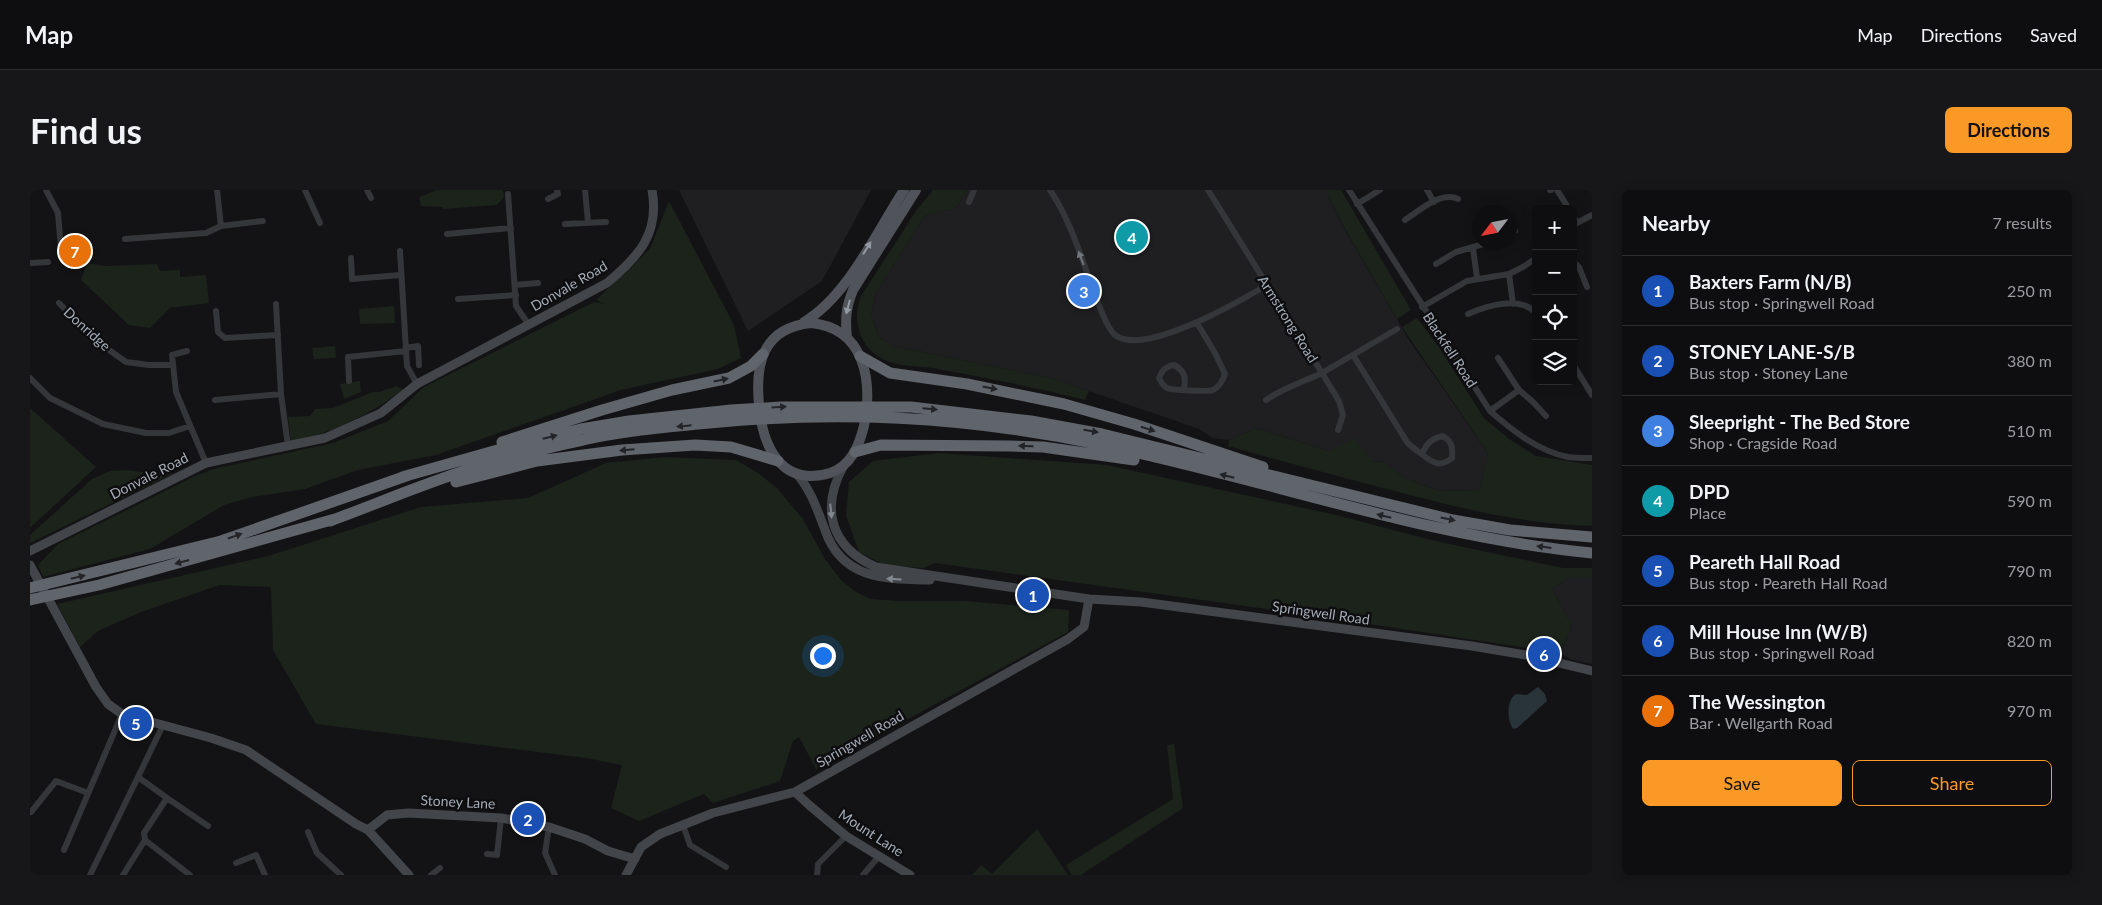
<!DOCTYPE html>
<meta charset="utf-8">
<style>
body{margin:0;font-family:Lato,sans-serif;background:#171719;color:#f1f3f6}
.controls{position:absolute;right:15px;top:15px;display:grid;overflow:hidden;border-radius:8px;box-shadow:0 2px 12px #0003}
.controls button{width:45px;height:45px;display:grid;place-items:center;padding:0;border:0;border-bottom:1px solid #2e2e30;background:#0e0e10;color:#f1f3f6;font:25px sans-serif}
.compass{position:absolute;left:1442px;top:15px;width:45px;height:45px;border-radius:50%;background:#0e0e10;box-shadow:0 2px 12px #0003;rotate:238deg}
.you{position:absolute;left:792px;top:465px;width:18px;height:18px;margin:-12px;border:4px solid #fff;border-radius:50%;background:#1a73e8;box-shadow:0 0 0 8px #1a73e833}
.badge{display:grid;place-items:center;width:32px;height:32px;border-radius:50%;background:#fa9926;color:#fff;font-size:16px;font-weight:700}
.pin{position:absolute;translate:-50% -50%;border:2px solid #fff;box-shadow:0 1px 5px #0006}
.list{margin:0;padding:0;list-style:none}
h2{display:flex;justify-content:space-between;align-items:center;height:65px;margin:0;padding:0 20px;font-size:21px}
h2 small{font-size:16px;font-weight:400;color:#9b9c9f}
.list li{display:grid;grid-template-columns:32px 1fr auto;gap:15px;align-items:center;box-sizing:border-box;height:70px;padding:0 20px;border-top:1px solid #2e2e30}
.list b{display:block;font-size:19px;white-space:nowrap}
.list p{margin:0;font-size:16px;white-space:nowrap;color:#9b9c9f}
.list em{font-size:16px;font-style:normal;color:#9b9c9f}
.actions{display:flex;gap:10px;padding:15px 20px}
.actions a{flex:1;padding:11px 0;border:1px solid #fa9926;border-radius:8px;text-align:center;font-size:18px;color:#fa9926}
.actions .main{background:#fa9926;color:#111}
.icon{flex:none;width:28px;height:28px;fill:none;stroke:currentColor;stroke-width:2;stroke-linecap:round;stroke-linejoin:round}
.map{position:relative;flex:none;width:1562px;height:685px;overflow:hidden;border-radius:8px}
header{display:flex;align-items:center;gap:30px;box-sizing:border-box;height:70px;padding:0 25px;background:#0e0e10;border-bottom:1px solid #2e2e30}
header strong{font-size:24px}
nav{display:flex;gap:28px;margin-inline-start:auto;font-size:18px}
.intro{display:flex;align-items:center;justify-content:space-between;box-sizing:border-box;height:120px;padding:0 30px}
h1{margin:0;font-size:35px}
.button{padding:12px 22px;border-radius:8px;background:#fa9926;color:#111;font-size:18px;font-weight:700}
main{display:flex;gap:30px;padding:0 30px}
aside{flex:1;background:#0e0e10;border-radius:8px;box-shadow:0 2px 12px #0003}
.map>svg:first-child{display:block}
.built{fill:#1f1f22}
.green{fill:#1b231b}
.water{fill:#293439}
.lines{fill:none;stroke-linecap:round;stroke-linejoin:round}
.street{stroke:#34363a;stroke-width:6}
.secondary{stroke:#42454a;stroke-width:9}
.primary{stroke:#505359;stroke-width:10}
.highway{stroke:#60646b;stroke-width:11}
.oneway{fill:#939aa3}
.oneway2{fill:#72777e}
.oneway3{fill:#222427}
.oneway4{fill:#828890}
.labels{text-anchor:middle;stroke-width:5;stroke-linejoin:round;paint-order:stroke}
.street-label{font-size:14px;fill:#a4acb6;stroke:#0e0e10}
</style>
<header>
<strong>Map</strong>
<nav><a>Map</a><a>Directions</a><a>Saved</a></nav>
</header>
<div class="intro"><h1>Find us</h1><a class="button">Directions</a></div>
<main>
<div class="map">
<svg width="1562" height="685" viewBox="0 0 1562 685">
<rect width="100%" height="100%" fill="#131315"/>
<path class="built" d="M649 0H841L792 91 718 141Z
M938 0H1295L1315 40 1379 150 1458 263 1449 300 1409 301 1373 287 1353 271 1342 272 1299 261 1226 238 1199 250 1183 248 1169 239 1021 188 863 156 848 146 841 124 846 103 895 26 926 18Z
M1541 387H1562V474L1542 470 1530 463 1542 436 1522 398Z"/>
<path class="green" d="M407 0H473L474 7 467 15 413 19 412 17 391 16 389 7Z
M903 0H938L926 18 895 26 846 103 841 124 848 146 863 156 1021 188 1059 201 1055 210C1007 198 958 188 908 179 888 175 867 178 849 167 828 154 822 127 831 106L886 21Z
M1295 0H1311L1381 120 1367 129 1315 39Z
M639 11 704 135 711 168 688 179 591 200 406 265 328 280 275 299 222 307 194 315 120 359 13 387 8 375 28 354 163 287 183 279 303 253 358 231 394 197 564 112 575 114 566 110 620 59Z
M57 73 75 76 127 74 130 81 150 80V87L176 85 179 113 140 118 120 138 99 135 51 90Z
M364 116 365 133 330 134 329 119Z
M1387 128 1409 157 1454 228 1479 249 1506 266 1562 275V336C1487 334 1418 315 1345 296 1296 283 1247 270 1198 256L1199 250 1226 238 1299 261 1325 248 1342 272 1353 271 1373 287 1409 301 1449 300 1458 263 1372 137Z
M305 156 306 168 284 169 282 158Z
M330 191 331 202 314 209 310 194Z
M367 196 373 200C335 227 307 241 261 252L258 227 280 226 285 219 303 218 343 202H349Z
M0 218 66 277 0 338Z
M909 263 1077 275 1306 325 1401 350 1533 378H1562V387H1541L1522 398 1542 436 1530 463 1279 425 905 373 893 378 855 375 829 362 816 325 819 292 843 271Z
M635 267 706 270 728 283 747 298 773 329 795 369 811 390 826 402 841 409 868 411H935L1039 420 1038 442 786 579 769 547 763 551 750 591 683 613 674 604 609 631 581 618 592 575 556 568 286 534 243 460 241 397 190 395 111 422 68 441 50 457 27 414 238 366 391 317 498 308 576 273Z
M97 280 119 283 142 280V284L0 353V345L62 289 80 281Z
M1144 554 1153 618 1051 685H1042L1036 675 1143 609 1137 555Z
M1007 639 1038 685H942L951 675 962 684Z"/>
<path class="water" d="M1508 497 1515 504 1517 511 1487 538 1483 539C1477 529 1476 511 1486 504L1497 505Z"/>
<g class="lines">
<path class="street" d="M16 0 28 23 31 59
M275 0 290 33
M337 0 341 8
M555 0 558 32
M1020 0C1041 31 1052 70 1065 105 1069 115 1077 139 1085 145 1114 167 1210 111 1237 95
M1178 0 1292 183 1367 139
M1319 0 1460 221C1483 241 1508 261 1538 267 1546 268 1554 268 1562 268
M1397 0 1404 12
M1520 0H1521
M1527 0 1539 19
M478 4 486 116 499 135
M518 9 528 4 527 0
M939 12 944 0
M1327 14 1350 0
M1543 26 1547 32
M1375 30C1390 20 1411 1 1428 9
M535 34 576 32
M1543 35 1562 25
M191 36 233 31
M417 44 481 38
M1480 44 1485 41
M95 49 176 43 191 36 187 0
M1443 58 1447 88
M370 61 377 176 387 194
M321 68 322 89 371 85
M1543 71 1549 77 1557 97
M0 73 18 72
M1406 74 1426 62 1460 52
M1479 84 1483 114
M485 95 508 93
M428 109 486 105
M29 113 65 150 96 172 119 175H143
M246 114 251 204 258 256
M1392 117 1437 91 1479 84 1493 77 1506 68
M186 121 188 142 195 148 248 145
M1438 124C1456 116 1490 105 1506 123
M376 158 388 156 389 175
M157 161 142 165 146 202 176 273
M1323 165 1377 252C1382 258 1388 261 1393 265 1404 274 1411 277 1422 268 1423 257 1422 252 1413 246 1401 249 1397 253 1392 264
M1468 168 1489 200 1503 212 1516 226
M1544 176 1562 205
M0 188 20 208 73 234 116 243H139L160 236
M319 191 318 167 376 161
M1154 199C1156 187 1155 181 1144 175 1136 176 1132 180 1129 188 1131 192 1133 196 1137 198 1140 200 1179 202 1183 200 1189 197 1193 190 1195 184L1185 163 1167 133
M185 210 251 204
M1236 210C1253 198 1273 192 1292 183L1309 211 1313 225 1308 240
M1460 221 1489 200
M133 535 108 587 137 608 114 643 115 650 160 685
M137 608 178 636
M1 622 26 591 58 603
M653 635 660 655 696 677
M519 637 515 663 525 685
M278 642 287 663 311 685
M34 660 92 524
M457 664 467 665 471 628
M206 673 226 665 235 685
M60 685 108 587
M93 685 115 650
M401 685 410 678
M787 685 788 674 816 646
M833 685 850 665"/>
<path class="secondary" d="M814 275C790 318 800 357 846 377L1059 409 1111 412 1442 456 1496 465 1562 481
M766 283C781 300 787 319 795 340 812 390 856 389 900 390
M0 361 176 273 295 248 351 223 387 194 577 93C608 67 630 44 622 0
M0 375 66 497 78 514 92 524 181 548 216 560 326 634 338 640 379 685
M765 602 779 615 816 646 880 685
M338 640 357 625 378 623 471 628 519 637 555 649 578 661 605 669
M596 685 611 657 630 644 683 623 765 602 1038 449 1054 437 1059 409"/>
<path class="primary" d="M774 132C817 107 846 43 874 0
M781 133C835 138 843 191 834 236 829 256 821 276 800 283 750 298 732 254 729 214 725 173 733 138 781 133Z
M817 148C815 129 816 117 823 100L886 0"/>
<path class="highway" d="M830 166 860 183 937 194 1034 214 1104 234 1233 277
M472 252 572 220 642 200 699 188 721 176 733 164
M825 262 851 255 980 256 1013 257 1104 270
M372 287 471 259 551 239 599 231 701 220 751 217H881L1001 231 1072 244 1423 330 1480 340 1562 347
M426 292 507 271 592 260 665 255 701 257 748 271
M300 331C346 314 393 294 440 279 477 268 515 258 553 250 591 241 630 238 668 234 807 220 932 226 1068 254 1234 288 1393 347 1562 363
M0 398 191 351 379 285
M0 410 69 395 305 329"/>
</g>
<defs><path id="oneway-solid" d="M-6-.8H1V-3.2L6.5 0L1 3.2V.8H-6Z" transform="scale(1.25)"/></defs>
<g class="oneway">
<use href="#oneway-solid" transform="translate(837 58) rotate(-58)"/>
<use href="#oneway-solid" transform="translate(818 117) rotate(105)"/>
</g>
<use class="oneway2" href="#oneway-solid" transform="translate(1051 68) rotate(-111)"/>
<g class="oneway3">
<use href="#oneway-solid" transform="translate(691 190) rotate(-12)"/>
<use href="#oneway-solid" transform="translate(960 198) rotate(11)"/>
<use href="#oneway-solid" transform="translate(749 217) rotate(-3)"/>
<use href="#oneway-solid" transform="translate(900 219) rotate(5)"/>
<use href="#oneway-solid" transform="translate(654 236) rotate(174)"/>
<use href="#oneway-solid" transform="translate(1118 239) rotate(18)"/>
<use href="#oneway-solid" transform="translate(1061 241) rotate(10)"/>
<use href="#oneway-solid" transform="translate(520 247) rotate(-14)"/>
<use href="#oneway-solid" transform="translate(996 256) rotate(-178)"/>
<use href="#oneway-solid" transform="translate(597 260) rotate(175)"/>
<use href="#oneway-solid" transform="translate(1197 286) rotate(-166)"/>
<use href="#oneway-solid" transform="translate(1354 326) rotate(-166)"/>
<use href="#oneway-solid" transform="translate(1418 329) rotate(12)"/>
<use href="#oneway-solid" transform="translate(205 346) rotate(-19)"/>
<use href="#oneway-solid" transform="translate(1514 357) rotate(-173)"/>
<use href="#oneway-solid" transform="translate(152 372) rotate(165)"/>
<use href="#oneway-solid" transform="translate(48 387) rotate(-13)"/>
</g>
<g class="oneway4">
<use href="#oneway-solid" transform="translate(801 321) rotate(84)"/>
<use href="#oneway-solid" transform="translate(864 389) rotate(-176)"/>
</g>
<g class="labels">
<g class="street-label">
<text transform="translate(539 96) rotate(-30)" y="5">Donvale Road</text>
<text transform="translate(1258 129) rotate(58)" y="5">Armstrong Road</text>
<text transform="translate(57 139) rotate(42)" y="5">Donridge</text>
<text transform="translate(1420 160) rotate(57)" y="5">Blackfell Road</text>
<text transform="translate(119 286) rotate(-27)" y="5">Donvale Road</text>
<text transform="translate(1291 423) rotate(8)" y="5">Springwell Road</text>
<text transform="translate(830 549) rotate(-30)" y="5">Springwell Road</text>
<text transform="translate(428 612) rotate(3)" y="5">Stoney Lane</text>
<text transform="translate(841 643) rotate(33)" y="5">Mount Lane</text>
</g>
</g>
</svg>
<div class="controls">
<button>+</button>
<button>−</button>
<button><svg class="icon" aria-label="locate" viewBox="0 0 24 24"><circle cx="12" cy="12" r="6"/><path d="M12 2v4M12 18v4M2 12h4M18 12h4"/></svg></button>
<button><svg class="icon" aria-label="layers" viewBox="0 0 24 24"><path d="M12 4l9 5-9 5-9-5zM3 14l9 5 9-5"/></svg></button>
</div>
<svg class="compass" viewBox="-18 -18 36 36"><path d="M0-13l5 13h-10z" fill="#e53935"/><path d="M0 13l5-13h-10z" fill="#9b9c9f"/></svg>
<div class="you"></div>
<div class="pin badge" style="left:1003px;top:405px;background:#1a4fb4">1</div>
<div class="pin badge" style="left:498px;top:629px;background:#1a4fb4">2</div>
<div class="pin badge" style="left:1054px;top:101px;background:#3f7fe0">3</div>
<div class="pin badge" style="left:1102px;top:47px;background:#0f9aa8">4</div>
<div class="pin badge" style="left:106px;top:533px;background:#1a4fb4">5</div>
<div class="pin badge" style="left:1514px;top:464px;background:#1a4fb4">6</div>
<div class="pin badge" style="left:45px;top:61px;background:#e8710a">7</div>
</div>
<aside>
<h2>Nearby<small>7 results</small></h2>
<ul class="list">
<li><span class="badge" style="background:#1a4fb4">1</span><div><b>Baxters Farm (N/B)</b><p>Bus stop · Springwell Road</p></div><em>250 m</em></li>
<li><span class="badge" style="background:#1a4fb4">2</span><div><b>STONEY LANE-S/B</b><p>Bus stop · Stoney Lane</p></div><em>380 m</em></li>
<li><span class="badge" style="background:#3f7fe0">3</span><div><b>Sleepright - The Bed Store</b><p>Shop · Cragside Road</p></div><em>510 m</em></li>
<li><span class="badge" style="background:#0f9aa8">4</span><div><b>DPD</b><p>Place</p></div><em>590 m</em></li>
<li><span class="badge" style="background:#1a4fb4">5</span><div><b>Peareth Hall Road</b><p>Bus stop · Peareth Hall Road</p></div><em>790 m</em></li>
<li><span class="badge" style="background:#1a4fb4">6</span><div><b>Mill House Inn (W/B)</b><p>Bus stop · Springwell Road</p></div><em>820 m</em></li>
<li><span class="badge" style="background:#e8710a">7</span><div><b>The Wessington</b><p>Bar · Wellgarth Road</p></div><em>970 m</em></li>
</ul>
<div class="actions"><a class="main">Save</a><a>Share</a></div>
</aside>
</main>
